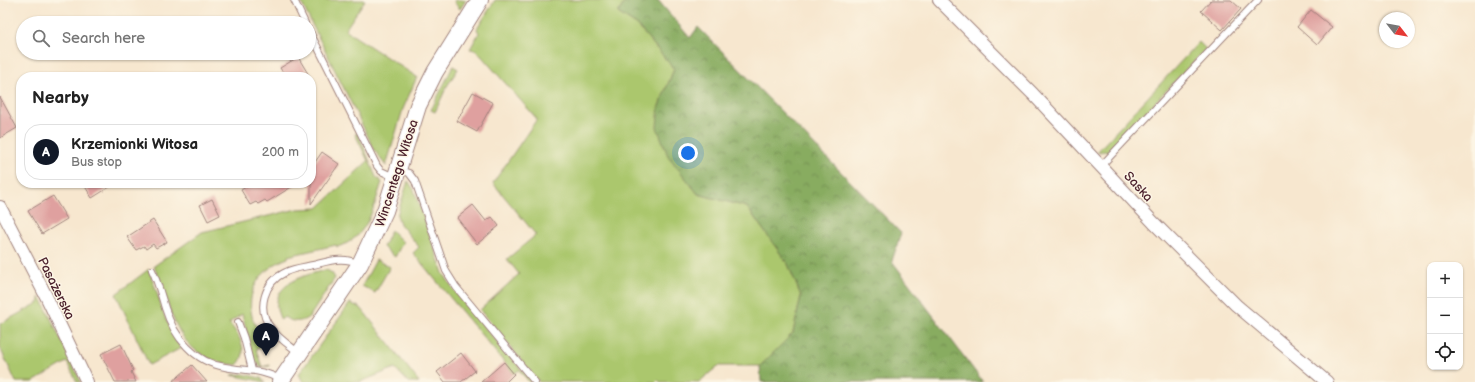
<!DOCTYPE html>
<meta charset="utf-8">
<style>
body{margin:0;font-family:"Balsamiq Sans",sans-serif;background:#f2f2f2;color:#222}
.controls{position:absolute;right:12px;bottom:12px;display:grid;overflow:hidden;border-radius:8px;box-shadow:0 1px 3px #0004}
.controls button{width:36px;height:36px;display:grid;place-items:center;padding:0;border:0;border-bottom:1px solid #e0e0e0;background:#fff;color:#222;font:20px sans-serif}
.compass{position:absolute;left:1379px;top:12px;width:36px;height:36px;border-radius:50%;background:#fff;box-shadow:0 1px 3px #0004;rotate:121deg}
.you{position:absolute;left:688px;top:153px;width:14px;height:14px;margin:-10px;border:3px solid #fff;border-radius:50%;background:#1a73e8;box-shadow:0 0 0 6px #1a73e833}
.badge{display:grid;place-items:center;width:26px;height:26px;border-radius:50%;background:#111827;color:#fff;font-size:13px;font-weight:700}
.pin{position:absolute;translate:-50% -33px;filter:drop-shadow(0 1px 2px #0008)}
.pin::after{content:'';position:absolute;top:21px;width:14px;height:12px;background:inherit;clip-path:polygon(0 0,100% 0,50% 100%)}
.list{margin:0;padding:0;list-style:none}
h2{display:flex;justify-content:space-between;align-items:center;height:52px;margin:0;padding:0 16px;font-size:17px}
h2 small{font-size:13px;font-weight:400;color:#767676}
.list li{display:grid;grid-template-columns:26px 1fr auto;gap:12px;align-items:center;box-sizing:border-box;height:56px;margin:0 8px 8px;padding:0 8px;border:1px solid #e0e0e0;border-radius:16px}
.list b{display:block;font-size:15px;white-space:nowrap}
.list p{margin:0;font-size:13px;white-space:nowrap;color:#767676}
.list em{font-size:13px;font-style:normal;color:#767676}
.icon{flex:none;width:22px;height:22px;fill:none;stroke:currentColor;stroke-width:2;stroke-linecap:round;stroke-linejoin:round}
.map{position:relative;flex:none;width:1475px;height:382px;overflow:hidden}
.search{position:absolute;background:#fff;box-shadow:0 1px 3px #0004;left:16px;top:16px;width:300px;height:44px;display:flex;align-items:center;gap:10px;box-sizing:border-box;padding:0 14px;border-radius:22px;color:#767676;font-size:15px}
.panel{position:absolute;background:#fff;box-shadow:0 1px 3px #0004;left:16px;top:72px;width:300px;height:116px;border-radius:16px}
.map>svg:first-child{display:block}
.grass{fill:#abc76d;stroke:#7a734c}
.forest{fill:url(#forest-crowns);stroke:#696646}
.building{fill:#dfa09f}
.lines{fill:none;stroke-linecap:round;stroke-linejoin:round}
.service-casing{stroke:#a0837d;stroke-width:8}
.minor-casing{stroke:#a0837d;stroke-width:14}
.tertiary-casing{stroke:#a0837d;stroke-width:18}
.service{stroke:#fff;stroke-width:6}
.minor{stroke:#fff;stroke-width:12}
.tertiary{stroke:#fff;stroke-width:16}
.labels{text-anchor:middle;stroke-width:3;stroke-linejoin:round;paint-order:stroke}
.street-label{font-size:13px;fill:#4a1f2b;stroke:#fcf5e5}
</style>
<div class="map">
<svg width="1475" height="382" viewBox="0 0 1475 382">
<defs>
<pattern id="forest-crowns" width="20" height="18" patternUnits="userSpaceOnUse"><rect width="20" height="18" fill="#88ac60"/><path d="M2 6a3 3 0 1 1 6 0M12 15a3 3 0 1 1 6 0" fill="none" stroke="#718b4f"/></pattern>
</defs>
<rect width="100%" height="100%" fill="#fcf5e5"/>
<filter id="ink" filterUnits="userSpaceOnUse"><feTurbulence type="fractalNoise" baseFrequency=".025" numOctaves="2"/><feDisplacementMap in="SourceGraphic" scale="8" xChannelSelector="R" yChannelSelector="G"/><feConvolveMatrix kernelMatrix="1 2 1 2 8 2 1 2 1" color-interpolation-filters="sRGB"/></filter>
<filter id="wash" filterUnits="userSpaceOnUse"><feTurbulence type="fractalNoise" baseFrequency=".012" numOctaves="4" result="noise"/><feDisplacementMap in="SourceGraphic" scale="16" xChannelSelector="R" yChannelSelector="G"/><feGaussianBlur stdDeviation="0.9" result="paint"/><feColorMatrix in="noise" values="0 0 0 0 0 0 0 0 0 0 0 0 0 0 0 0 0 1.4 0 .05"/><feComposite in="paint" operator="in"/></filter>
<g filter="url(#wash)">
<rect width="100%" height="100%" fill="#f7e7cf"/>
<path class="grass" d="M300 0H365L345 30 417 77 403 109 386 166 375 151Z
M455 0H466L460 9 454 2Z
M495 0H626L618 13 638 26 674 69 659 106 698 194 747 207 788 264 801 296 793 333 760 366H718L699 382H660L658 380 656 382H539L480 310 519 274 507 259 536 235 493 183 537 119 476 50 470 49 479 33 477 29Z
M1199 42 1206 49 1108 151 1097 152Z
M453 66 458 69 447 86 435 112 431 110Z
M358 133 376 177 382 182C373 209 367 239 337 247L336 245 288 256V258C264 267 245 288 252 316 254 327 264 336 269 346L256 349 262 367 270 365V366L260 367 254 360 242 314 229 323C239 334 250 353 237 365 174 359 174 313 154 266L202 232 297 209 318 208 368 161 355 134Z
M408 181 414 190 443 273 459 297 532 382H529L519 370 514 374 413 253 419 247 400 224 397 215Z
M391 230 403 242 395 257 383 247Z
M376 260 390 267 375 293 362 286Z
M149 269 165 317 181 348 149 365 116 294Z
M327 270 332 273 335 278 310 316C302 323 293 323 284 317L281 320C264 287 301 275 327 270Z
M39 297 42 300 81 382H77L67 362 33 382H16L0 348V324L40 302Z
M350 303 361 308 419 382H408L395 368 360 382H303L299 374Z
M243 374 261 378 265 382 231 375Z"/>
<path class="forest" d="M626 0H658L690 38 698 27 901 233 892 261 983 382H761L760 366 793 333 801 296 788 264 747 207 698 194 668 156 657 127 659 106 674 69 638 26 618 13Z"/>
<g id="blocks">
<path class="building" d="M1211 0H1231L1241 9 1222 30 1201 11Z
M1311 10 1332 27 1317 45 1297 27Z
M298 57 310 77H286L280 68Z
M473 92 493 103 477 132 457 121Z
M0 97 17 128 0 138Z
M322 152 339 164 311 204V168Z
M83 183H116L92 198Z
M253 183H298L267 202 265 200 258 204 256 202 250 205 241 190Z
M53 196 67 219 42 234 28 211Z
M212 199 220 215 208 221 200 205Z
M473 205 486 221 492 217 499 226 477 244 457 218Z
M153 220 167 242 156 248 153 244 146 249 144 246 136 250 127 237Z
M121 344 133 370 131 372 136 382H115L101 354Z
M461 353 475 371 461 382H445L437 372Z
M504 362 514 374 506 382H481Z
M192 365 207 382H172Z"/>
</g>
</g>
<g filter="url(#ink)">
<use href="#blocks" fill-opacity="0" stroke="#a0837d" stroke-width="1"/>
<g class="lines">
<g class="service-casing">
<path id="service" d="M294 0 305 23
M309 30 377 166 381 171 394 177
M1101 166 1258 0
M399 170 409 173 415 181 446 271 456 287 535 382
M152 270C158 282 161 295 165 308 174 337 194 362 225 367 244 371 263 369 281 380
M238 322 244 338 252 370
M298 352C289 345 278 338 271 328 256 309 264 282 286 272 294 268 304 267 313 265 330 261 343 256 360 264"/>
</g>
<g class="minor-casing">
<path id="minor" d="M939 0 1033 94 1154 223 1236 305 1327 382
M0 207 46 296 87 382"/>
</g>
<g class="tertiary-casing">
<path id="tertiary" d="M280 382 360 264 385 211 418 106 435 72 480 0"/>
</g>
<use href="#service" class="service"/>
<use href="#minor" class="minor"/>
<use href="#tertiary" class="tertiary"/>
</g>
</g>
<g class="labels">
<g class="street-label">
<text transform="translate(396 173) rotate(-72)" y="5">Wincentego Witosa</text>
<text transform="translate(1139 186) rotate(47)" y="5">Saska</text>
<text transform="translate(57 288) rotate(64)" y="5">Pasażerska</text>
</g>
</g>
</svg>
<div class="controls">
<button>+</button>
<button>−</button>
<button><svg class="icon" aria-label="locate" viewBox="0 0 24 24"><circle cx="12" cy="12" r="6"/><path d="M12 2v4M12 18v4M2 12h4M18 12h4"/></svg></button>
</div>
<svg class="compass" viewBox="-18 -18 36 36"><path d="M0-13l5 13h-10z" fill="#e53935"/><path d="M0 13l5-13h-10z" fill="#767676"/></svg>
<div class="you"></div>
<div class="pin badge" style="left:266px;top:356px">A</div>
<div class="search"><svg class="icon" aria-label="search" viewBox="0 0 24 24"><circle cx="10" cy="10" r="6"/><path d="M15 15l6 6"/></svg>Search here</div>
<section class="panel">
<h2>Nearby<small></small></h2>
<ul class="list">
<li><span class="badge">A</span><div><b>Krzemionki Witosa</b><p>Bus stop</p></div><em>200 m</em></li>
</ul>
</section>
</div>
